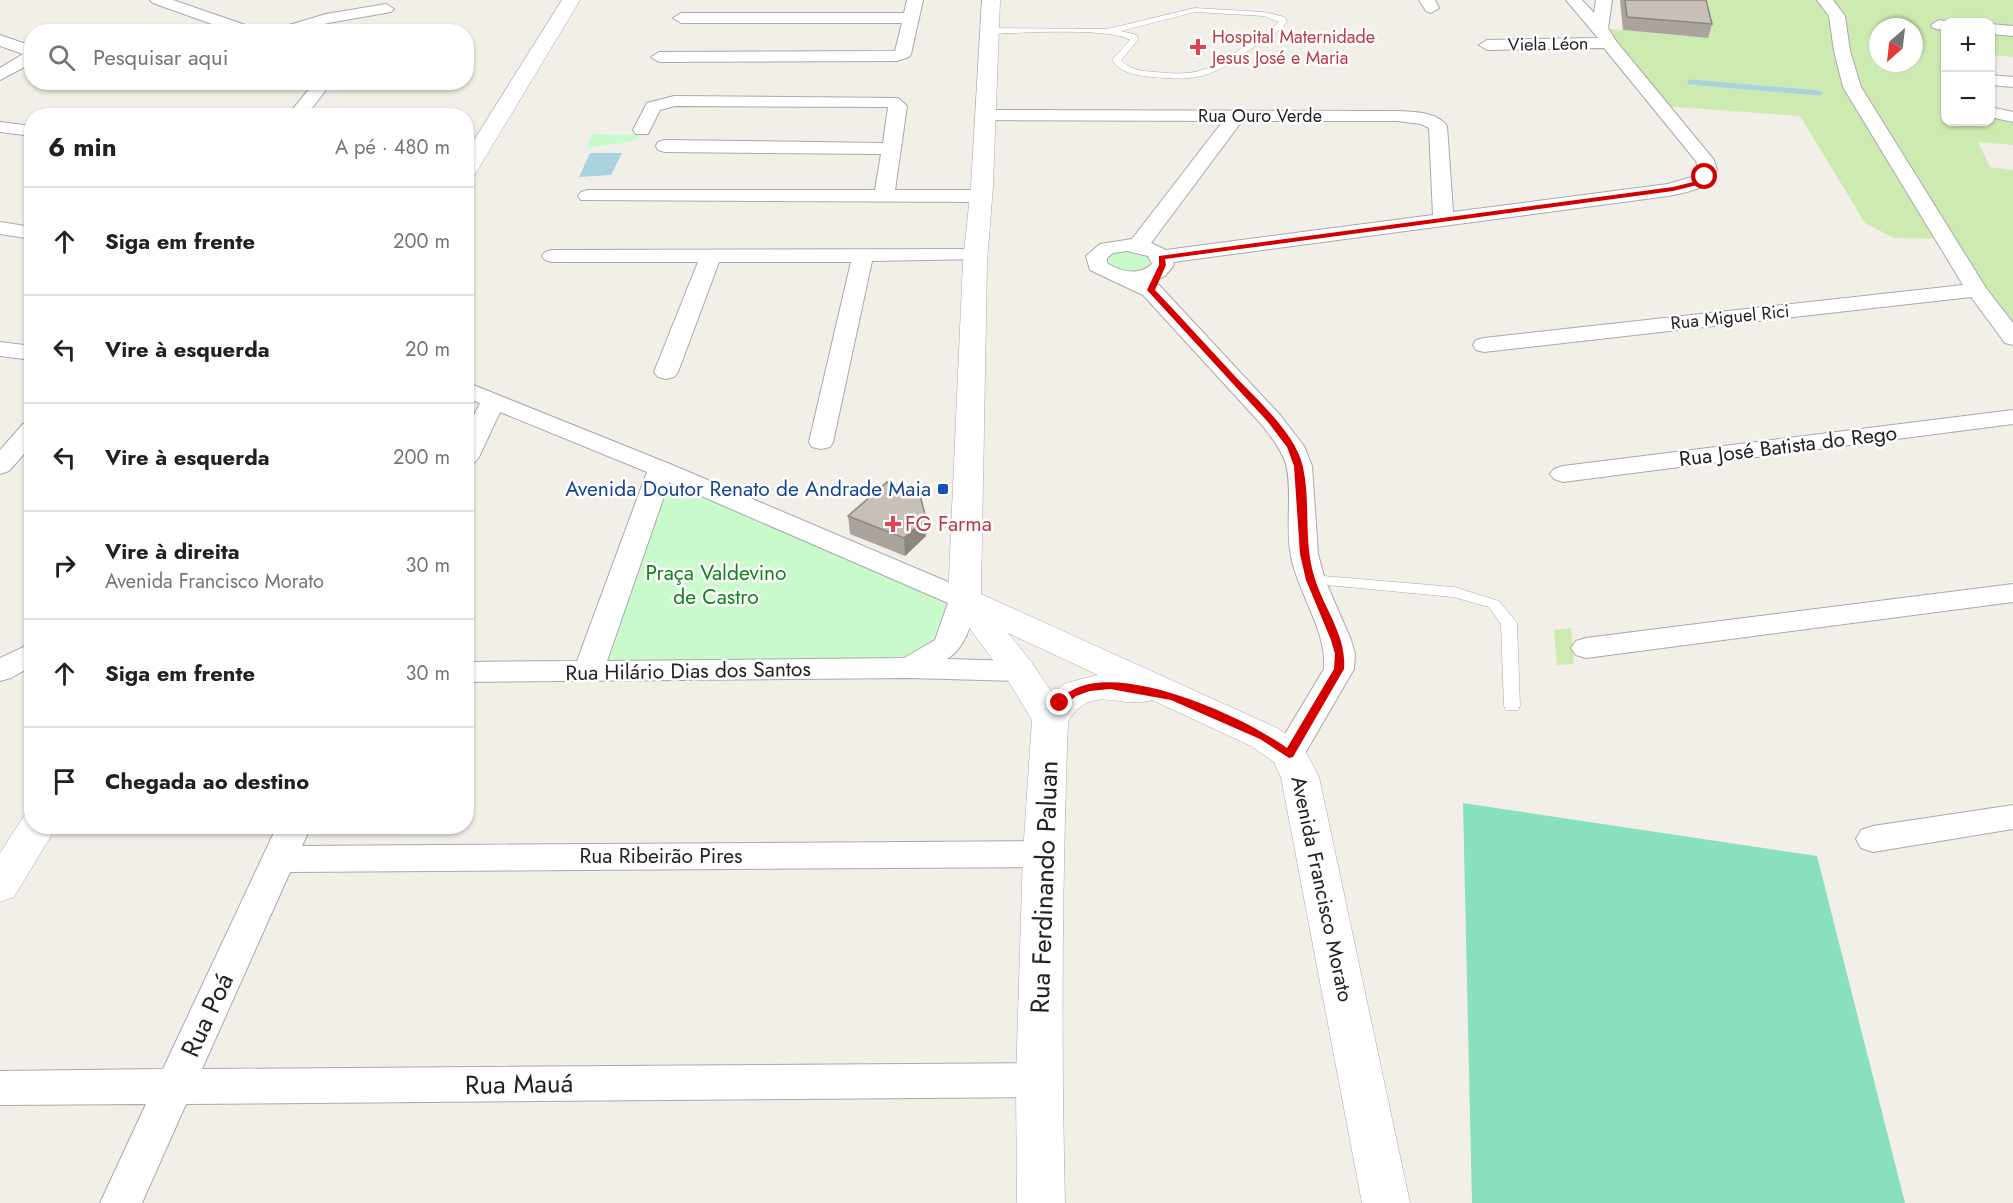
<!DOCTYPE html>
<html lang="pt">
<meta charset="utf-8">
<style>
body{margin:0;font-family:Jost,sans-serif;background:#f6f6f6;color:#202124}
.controls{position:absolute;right:18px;top:18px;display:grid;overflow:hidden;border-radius:12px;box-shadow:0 2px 4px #0004}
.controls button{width:54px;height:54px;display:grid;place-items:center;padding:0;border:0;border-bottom:2px solid #e0e0e0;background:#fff;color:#202124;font:30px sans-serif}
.compass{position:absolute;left:1869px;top:18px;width:54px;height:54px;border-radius:50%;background:#fff;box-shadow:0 2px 4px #0004;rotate:208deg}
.stop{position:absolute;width:18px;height:18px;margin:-14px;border:4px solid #d40000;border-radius:50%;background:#fff}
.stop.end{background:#d40000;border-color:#fff;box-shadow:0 2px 6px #0008}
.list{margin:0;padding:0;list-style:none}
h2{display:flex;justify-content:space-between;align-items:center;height:78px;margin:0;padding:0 24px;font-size:26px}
h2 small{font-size:20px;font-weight:400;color:#757577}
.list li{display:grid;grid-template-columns:39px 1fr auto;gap:18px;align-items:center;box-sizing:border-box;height:108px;padding:0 24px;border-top:2px solid #e0e0e0}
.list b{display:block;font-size:22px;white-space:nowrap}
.list p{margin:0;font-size:20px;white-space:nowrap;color:#757577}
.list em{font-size:20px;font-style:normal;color:#757577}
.icon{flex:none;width:33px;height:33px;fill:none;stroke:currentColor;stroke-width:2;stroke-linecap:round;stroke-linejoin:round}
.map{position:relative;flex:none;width:2013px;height:1203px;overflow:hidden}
.search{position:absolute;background:#fff;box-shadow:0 2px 4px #0004;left:24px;top:24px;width:450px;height:66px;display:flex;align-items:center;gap:15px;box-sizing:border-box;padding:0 21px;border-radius:24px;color:#757577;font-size:22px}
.panel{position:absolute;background:#fff;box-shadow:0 2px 4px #0004;left:24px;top:108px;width:450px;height:726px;border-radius:24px}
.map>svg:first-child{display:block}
.grass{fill:#cdebb0;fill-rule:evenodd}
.park{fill:#c8facc}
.pitch{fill:#88e0be}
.water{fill:#aad3df}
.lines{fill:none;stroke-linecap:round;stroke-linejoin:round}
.stream{stroke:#aad3df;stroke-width:5}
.service-casing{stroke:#a9a9a9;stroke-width:1}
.minor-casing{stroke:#a9a9a9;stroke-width:2}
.tertiary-casing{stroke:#a9a9a9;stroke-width:1}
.service{fill:#fff;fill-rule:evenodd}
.minor{fill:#fff;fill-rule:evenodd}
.tertiary{fill:#fff;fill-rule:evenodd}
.wall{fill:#aba49e}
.shaded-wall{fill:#8b8681}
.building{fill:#c7bfb8;stroke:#8b8681;stroke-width:1.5}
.route{fill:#d40000}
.health-dot{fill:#e0444e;stroke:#fff;stroke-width:2}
.transit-dot{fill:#1a4fb4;stroke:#fff;stroke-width:2}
.labels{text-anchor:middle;stroke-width:5;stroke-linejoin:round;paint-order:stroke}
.far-health-label{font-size:18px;fill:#be3a42;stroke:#fff;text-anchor:start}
.far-street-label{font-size:18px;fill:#222;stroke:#fff}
.street-label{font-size:21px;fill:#222;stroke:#fff}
.transit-label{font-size:21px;fill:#164399;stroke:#fff;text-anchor:end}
.health-label{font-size:21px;fill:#be3a42;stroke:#fff;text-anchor:start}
.park-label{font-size:21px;fill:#0c8416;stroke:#fff}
.near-street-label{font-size:26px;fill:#222;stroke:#fff}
</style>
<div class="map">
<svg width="2013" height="1203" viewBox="0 0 2013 1203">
<rect width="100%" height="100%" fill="#f2efe9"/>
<path class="grass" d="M1699 0H2013V29L1991 28 1990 22H1946L1945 52H1942L1946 57V122H1990L1991 118 2013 120V145L1978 142 1990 167 2013 170V338L1945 239 1894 238 1865 223 1800 116 1661 106 1600 28 1707 38ZM1878 27H1914V63H1878Z
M1990 31 2013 34V57L1991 55Z
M1571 628 1574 664 1557 665 1554 630Z"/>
<path class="park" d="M592 134 641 135 630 142 587 148Z
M1114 249 1156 256 1148 273 1110 272 1101 255Z
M671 480 953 600 935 646 911 661 601 664Z"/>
<path class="pitch" d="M1463 803 1817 856 1905 1203H1472Z"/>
<path class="water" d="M590 153H622L611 175 579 177Z"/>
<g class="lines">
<path class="stream" d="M1690 82 1819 93"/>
<g class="service-casing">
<path id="service" d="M1195 8 1264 12 1285 17 1287 22C1278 33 1266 39 1254 47 1214 75 1202 82 1152 77 1136 75 1122 74 1112 60L1130 40C1110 27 1018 33 990 34L986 31 990 28 1107 29ZM1195 12 1264 16 1279 22C1270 31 1259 36 1249 43 1211 69 1201 77 1155 72 1141 71 1130 70 1121 60L1138 40 1137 35 1121 31Z
M1311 575 1454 587 1499 601 1517 623 1520 706 1518 710H1506L1504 706 1501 624 1489 607 1453 597 1306 583 1304 580 1306 577Z"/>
</g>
<g class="minor-casing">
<path id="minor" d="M150 0H173L257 29 259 32H234L153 3Z
M907 0H923L911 54 909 57 897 61 659 62 651 57 659 52 895 51 902 23H681L673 18 681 13H904Z
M1419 0H1435L1439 8 1431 13 1426 11Z
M1566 0H1582L1594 13 1596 0H1612L1608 28 1616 41 1714 160 1717 170C1709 190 1687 192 1668 196L1173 262 1174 265 1165 276 1150 282 1159 285 1280 415 1304 446 1312 466 1318 554 1325 580 1351 640 1355 654 1354 669 1300 762 1289 765 1278 762 1273 754 1324 669C1327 630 1298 594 1291 556 1285 527 1293 492 1286 464 1281 449 1272 438 1262 425L1143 295 1090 270 1086 256 1100 244 1132 239 1223 121 986 120 980 119 977 115 980 111 986 110 1397 111C1413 112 1436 111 1447 126L1453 212 1668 184 1692 177 1699 170 1696 161 1604 48 1487 50 1479 45 1487 40 1598 38ZM1242 121H1397L1421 124 1429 128 1433 215 1166 250 1151 243ZM1127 251 1148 256 1152 264C1139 276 1121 272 1107 263V258L1113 253Z
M1817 0H1833L1845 16 1850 51 1861 87 1986 288 2013 323V345L2005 343 1971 297 1484 352 1476 350 1473 345 1476 340 1484 338 1963 285 1843 87 1834 51 1829 16Z
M386 4 394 9 391 12 328 23 301 32H274L276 29 326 14Z
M1939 20 1951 22H1946V31L1933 28 1931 25Z
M1990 24 2013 26V36L1990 34Z
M0 35 32 46V63L0 80V68L23 54 0 46Z
M1990 75 2013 77V87L1990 85Z
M315 82H332L306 116H287Z
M674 96 898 98 907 106 895 190H981L988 192 991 196 988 200 981 202 581 200 578 196 581 192 588 190H875L881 154 665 152 658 150 656 146 658 142 665 140 883 143 888 107 675 106 660 110 648 134H636L633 130 647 103Z
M1990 107 2013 112V122L1990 117Z
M0 122 32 126V136L0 132Z
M0 222 32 227V239L0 234Z
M975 249 982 251 985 255 982 259 872 261 833 442 830 447 821 449 812 447 809 442 851 262H719L678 372 674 377 666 379 658 377 654 372 698 262H552L545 260 542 256 545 252 552 250Z
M0 342 32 346V360L0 356Z
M466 382 670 464 974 593 978 599C972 620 967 647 947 659L1020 661 1031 664 1035 671 1031 678 1020 681 910 678 466 682V662L577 661 647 472 500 412 479 457 475 462 466 464V431L480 403 466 398ZM669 482 948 603 935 640 904 658 607 661Z
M2013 410V424L1563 482 1554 479 1550 474 1554 469 1563 466Z
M32 422V445L9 471 0 474V450L23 424Z
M2013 584V602L1586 658 1576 655 1571 648 1576 641 1586 638Z
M32 643V666L11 678 0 681V658Z
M2013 805V829L1873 852 1861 848 1856 839 1861 830 1873 826Z
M277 826H311L302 846 1043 841 1055 845 1060 854 1055 863 1043 867 290 872 202 1069 1039 1063 1053 1068 1059 1080 1053 1092 1039 1097 186 1104 142 1203H100L146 1104 0 1105V1071L163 1069Z"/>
</g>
<g class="tertiary-casing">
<path id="tertiary" d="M562 0H580L477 171 474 176 466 177V153Z
M982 0H1000L993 186 987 262 981 594 1277 728 1302 745 1319 777 1410 1203H1362L1281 777 1274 762 1251 746 1152 700C1118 710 1094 682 1068 721 1062 882 1061 1042 1065 1203H1017L1016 1080 1023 854 1032 720 1007 679 948 599 963 262 971 186ZM1008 633 1098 675 1066 683 1052 693 1032 663Z
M32 813V826H57L14 897 0 902V853L24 816Z"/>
</g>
<use href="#service" class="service"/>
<use href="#minor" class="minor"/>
<use href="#tertiary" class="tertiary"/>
</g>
<path class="wall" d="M1620 0H1706L1712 24 1708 38 1623 30Z
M848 516 926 536 905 556 850 534Z"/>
<path class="shaded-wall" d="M926 518V536L905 556 904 538Z"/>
<path class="building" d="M1625 0H1706L1712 24 1627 17Z
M887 482 920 495 926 518 904 538 848 516Z"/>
<path class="route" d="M1705 175 1707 179 1697 185 1673 191 1165 259 1166 265 1155 290C1181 317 1206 345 1232 373 1255 398 1296 433 1303 467 1311 504 1303 543 1315 579 1325 610 1347 637 1344 669L1293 757 1289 758 1260 739 1171 700 1110 689 1090 691 1076 696 1064 706H1056V701C1066 693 1076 687 1089 684 1144 673 1242 716 1287 748L1334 669 1335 654 1331 640 1306 580 1300 554 1294 466 1287 447 1268 422 1147 290 1159 265V256L1673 187 1693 182Z"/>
<g class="health-dot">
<path d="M1195 38h6v6h6v6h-6v6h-6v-6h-6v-6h6z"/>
<path d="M890 515h6v6h6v6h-6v6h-6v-6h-6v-6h6z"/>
</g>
<rect class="transit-dot" x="937" y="483" width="12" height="12" rx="3"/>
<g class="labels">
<g class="far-health-label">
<text x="1212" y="43">Hospital Maternidade<tspan x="1212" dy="21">Jesus José e Maria</tspan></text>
</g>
<g class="far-street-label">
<text transform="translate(1548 44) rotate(-1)" y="6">Viela Léon</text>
<text x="1260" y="122">Rua Ouro Verde</text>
<text transform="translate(1730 317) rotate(-6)" y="6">Rua Miguel Rici</text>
</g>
<g class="street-label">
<text transform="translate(1788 446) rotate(-7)" y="7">Rua José Batista do Rego</text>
<text transform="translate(688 671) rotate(-1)" y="7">Rua Hilário Dias dos Santos</text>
<text x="661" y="863">Rua Ribeirão Pires</text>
<text transform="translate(1322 889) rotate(78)" y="7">Avenida Francisco Morato</text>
</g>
<g class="transit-label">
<text x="931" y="496">Avenida Doutor Renato de Andrade Maia</text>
</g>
<g class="health-label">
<text x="905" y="531">FG Farma</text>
</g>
<g class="park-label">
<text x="716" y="580">Praça Valdevino<tspan x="716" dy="24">de Castro</tspan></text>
</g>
<g class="near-street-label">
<text transform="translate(1044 887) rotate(-88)" y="9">Rua Ferdinando Paluan</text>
<text transform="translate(207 1015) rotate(-65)" y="9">Rua Poá</text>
<text transform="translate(519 1084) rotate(-1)" y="9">Rua Mauá</text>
</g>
</g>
</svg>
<div class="controls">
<button>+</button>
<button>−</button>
</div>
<svg class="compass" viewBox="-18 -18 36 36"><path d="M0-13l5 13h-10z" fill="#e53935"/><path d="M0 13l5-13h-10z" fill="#757577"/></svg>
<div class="stop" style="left:1705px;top:177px"></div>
<div class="stop end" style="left:1060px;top:703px"></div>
<div class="search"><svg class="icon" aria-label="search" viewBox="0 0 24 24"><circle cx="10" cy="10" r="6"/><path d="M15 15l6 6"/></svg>Pesquisar aqui</div>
<section class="panel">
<h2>6 min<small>A pé · 480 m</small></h2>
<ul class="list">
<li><svg class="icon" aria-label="ahead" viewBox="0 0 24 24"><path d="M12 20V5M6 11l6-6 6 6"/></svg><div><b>Siga em frente</b></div><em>200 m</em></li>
<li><svg class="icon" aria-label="left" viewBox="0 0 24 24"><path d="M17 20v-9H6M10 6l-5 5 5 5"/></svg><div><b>Vire à esquerda</b></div><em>20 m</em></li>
<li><svg class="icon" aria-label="left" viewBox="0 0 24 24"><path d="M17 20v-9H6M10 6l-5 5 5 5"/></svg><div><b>Vire à esquerda</b></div><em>200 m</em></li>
<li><svg class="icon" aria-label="right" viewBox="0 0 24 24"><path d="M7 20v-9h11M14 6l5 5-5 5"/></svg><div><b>Vire à direita</b><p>Avenida Francisco Morato</p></div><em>30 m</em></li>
<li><svg class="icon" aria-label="ahead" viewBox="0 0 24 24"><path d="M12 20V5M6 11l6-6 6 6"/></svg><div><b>Siga em frente</b></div><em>30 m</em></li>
<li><svg class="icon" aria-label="arrive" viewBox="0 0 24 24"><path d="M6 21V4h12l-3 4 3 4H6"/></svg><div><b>Chegada ao destino</b></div></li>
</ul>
</section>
</div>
